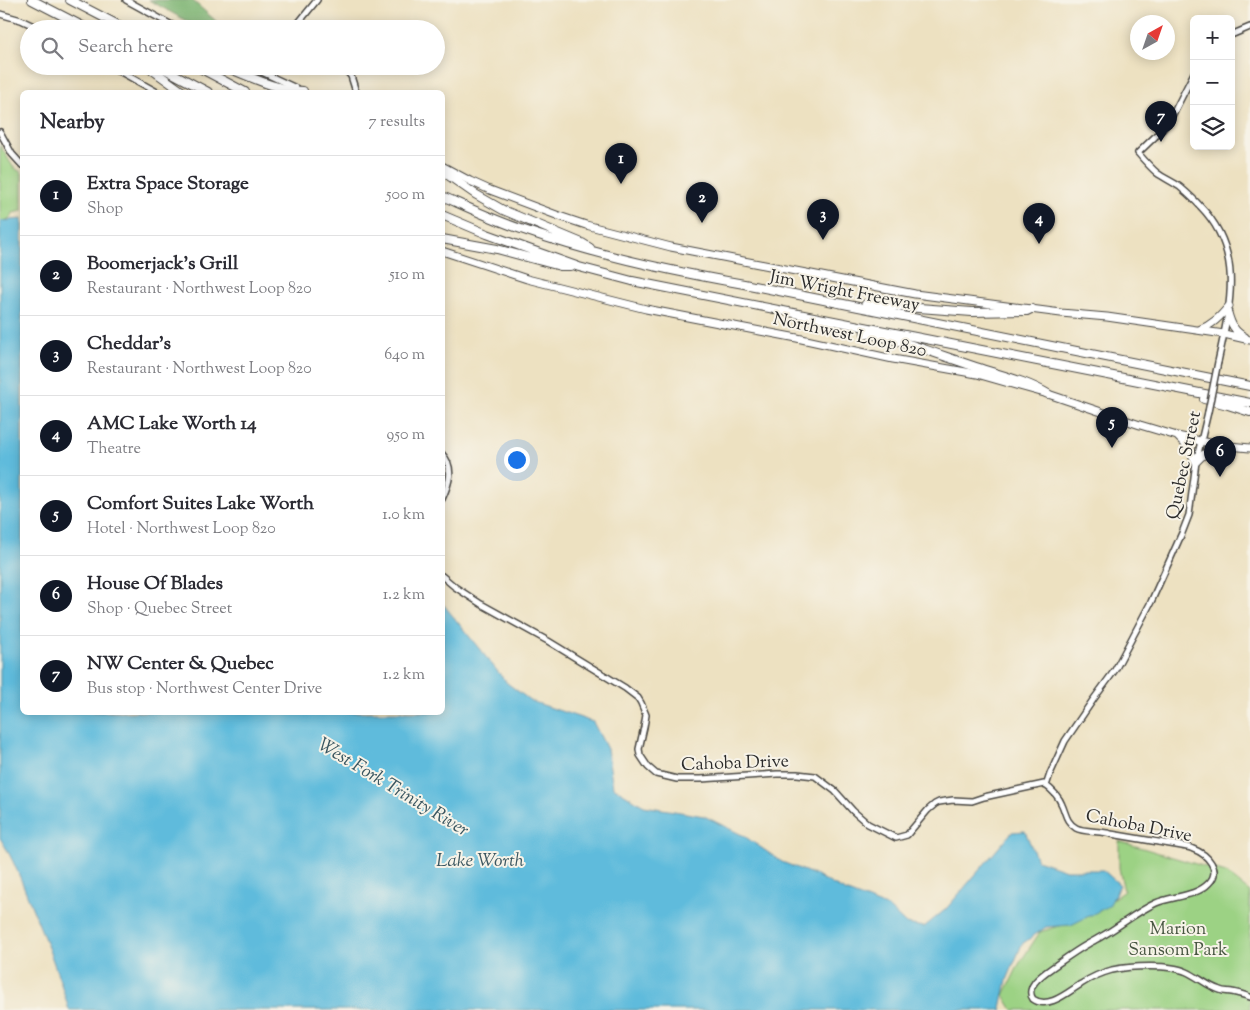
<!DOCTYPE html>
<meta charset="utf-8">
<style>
body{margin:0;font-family:"Sorts Mill Goudy",serif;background:#f2f2f3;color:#2b2b33}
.controls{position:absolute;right:15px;top:15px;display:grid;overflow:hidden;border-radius:8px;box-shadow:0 2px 12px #0003}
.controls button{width:45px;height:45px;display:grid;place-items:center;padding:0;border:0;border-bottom:1px solid #e1e1e2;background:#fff;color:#2b2b33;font:25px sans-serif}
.compass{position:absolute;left:1130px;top:15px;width:45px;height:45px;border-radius:50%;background:#fff;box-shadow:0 2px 12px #0003;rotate:40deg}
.you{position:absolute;left:516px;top:459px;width:18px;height:18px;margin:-12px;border:4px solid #fff;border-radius:50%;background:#1a73e8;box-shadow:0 0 0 8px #1a73e833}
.badge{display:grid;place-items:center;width:32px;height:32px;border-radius:50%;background:#111827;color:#fff;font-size:16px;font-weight:700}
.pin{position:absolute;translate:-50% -41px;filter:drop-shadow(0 1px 2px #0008)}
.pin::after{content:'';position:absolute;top:26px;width:18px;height:15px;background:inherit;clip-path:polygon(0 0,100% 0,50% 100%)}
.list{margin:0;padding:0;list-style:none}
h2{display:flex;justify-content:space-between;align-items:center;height:65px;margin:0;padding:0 20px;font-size:21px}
h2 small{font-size:16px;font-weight:400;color:#7c7c81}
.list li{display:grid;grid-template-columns:32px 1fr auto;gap:15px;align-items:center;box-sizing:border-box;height:80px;padding:0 20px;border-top:1px solid #e1e1e2}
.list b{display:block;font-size:19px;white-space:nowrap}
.list p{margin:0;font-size:16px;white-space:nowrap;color:#7c7c81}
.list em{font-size:16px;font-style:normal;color:#7c7c81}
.icon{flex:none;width:28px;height:28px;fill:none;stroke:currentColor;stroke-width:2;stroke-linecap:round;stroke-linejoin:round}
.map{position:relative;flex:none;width:1250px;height:1010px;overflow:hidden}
.search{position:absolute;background:#fff;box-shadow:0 2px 12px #0003;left:20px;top:20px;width:425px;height:55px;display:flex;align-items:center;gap:12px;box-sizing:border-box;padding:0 18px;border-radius:28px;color:#7c7c81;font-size:19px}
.panel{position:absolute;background:#fff;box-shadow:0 2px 12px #0003;left:20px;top:90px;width:425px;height:625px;border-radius:8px}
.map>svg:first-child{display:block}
.green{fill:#9cd284;stroke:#647e58}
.forest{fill:#7db472;stroke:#54704e}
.water{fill:#5ebbdc;stroke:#447384}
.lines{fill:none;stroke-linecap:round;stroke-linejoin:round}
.minor-casing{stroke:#484642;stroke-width:8}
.major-casing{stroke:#484642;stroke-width:9}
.highway-casing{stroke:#484642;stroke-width:10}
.minor{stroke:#fff;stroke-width:5}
.major{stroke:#fff;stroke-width:7}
.highway{stroke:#fff;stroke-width:8}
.minor-bridge-casing{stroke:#484642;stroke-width:8;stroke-linecap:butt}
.minor-bridge{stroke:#fff;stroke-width:5}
.labels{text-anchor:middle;stroke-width:4;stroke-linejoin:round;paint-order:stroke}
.street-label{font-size:18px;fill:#2b2b2b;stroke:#f7f3e8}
.park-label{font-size:18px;fill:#475541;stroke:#f7f3e8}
.water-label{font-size:19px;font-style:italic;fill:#3a5660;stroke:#f7f3e8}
</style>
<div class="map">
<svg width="1250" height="1010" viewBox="0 0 1250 1010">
<rect width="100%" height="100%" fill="#f7f3e8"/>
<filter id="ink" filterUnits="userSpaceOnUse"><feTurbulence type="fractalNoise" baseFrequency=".02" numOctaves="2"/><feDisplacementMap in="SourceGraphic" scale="10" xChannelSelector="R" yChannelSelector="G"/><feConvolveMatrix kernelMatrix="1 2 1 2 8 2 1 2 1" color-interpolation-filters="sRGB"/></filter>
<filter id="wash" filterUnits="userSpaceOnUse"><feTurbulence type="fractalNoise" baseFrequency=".0096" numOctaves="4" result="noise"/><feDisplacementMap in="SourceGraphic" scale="20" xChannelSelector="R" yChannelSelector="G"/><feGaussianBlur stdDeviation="1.12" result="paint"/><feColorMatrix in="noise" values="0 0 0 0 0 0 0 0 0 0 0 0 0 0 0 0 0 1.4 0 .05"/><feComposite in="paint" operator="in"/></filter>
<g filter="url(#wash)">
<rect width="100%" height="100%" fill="#ede1c1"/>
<path class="green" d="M0 145 13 167 22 173V211L13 213 9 219 3 221 0 226Z
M1119 841 1226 873 1250 892V1010H1013L1004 995 1019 964 1040 932 1089 916 1124 891 1119 868Z"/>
<path class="forest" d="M149 0H192L225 29H201Z"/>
<path class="water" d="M22 219V712H442L443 604 507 683 531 701 593 722 607 749 613 787 644 806 704 816 744 836 782 862 815 875 845 891 889 908 906 924 924 927 946 909 1012 832 1025 831 1037 860 1066 870H1103L1120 885 1109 906 1071 925 1046 927 1022 944 1007 980 1001 1008 1003 1010H69C59 974 45 939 31 905 22 882 13 858 0 838V221Z"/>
</g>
<g filter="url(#ink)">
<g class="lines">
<g class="minor-casing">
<path id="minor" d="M126 0 179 29
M0 14 21 20 40 29
M300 29 296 26 317 0
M1231 35 1250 27
M110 66 157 92
M249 66 296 88
M342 66 351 76 356 92
M1194 73 1169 122 1163 129 1138 153C1144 160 1150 167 1157 173 1164 178 1173 182 1180 187 1187 193 1194 199 1200 206 1245 252 1230 306 1218 362
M0 132 12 154 22 165
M442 454C455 468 449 484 442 499
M442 576 455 587 481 604 548 641 625 688 638 698 641 703 646 715 644 727 639 749 640 755 648 767 656 774 677 779H701L777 774H797L815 776 835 791 853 811 868 824 896 838 907 835 928 810 935 804 939 802 953 800 972 801 984 797 1044 784C1051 789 1059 797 1062 805 1066 814 1066 822 1076 828 1083 832 1101 831 1111 834L1182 846C1186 847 1190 847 1193 849 1207 854 1222 870 1209 883 1196 897 1172 896 1156 903 1138 911 1121 925 1104 935 1099 938 1093 941 1088 944 1077 950 1066 958 1056 965 1049 970 1041 975 1035 982 1031 987 1029 994 1033 999 1048 1010 1068 992 1081 984 1090 978 1101 973 1112 970 1130 966 1170 964 1187 972 1198 977 1209 987 1220 990 1224 992 1228 991 1232 992 1238 993 1244 995 1250 997
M1046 786 1050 774 1065 741 1093 700 1115 670 1151 602 1182 533 1189 515 1196 462 1208 412"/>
</g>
<g class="major-casing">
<path id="major" d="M355 92H356
M442 166 470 181 490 190 559 216 586 225 671 247 915 294 1061 313 1107 317 1224 334 1250 340
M442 251 527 279 646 309 797 338 893 359 977 374 1048 394 1140 425 1177 436 1219 445 1250 448
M1228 313C1231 324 1234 331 1245 337
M1199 330C1212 325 1220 317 1229 306
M1178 437 1187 446 1196 462 1204 454 1219 445"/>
</g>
<g class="highway-casing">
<path id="highway" d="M32 0 88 29
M70 0 126 29
M147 66 183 92
M159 66 208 92
M196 66 245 92
M223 66C249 76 275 90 303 91
M442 171 475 194 503 210 582 243 590 248
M442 196C469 208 496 221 524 230 596 255 669 271 744 284L1250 386
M442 215 487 234 579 267 632 281 1250 403
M442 239 497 249 560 266H570
M866 304 972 312 1027 311 1031 309
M865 333C903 340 939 355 976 367 1000 375 1027 381 1048 394
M1204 399 1228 405 1250 412"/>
</g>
<use href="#minor" class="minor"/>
<use href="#major" class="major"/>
<use href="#highway" class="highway"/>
<g class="minor-bridge-casing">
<path id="minor-bridge" d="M1208 412 1218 362"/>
</g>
<use href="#minor-bridge" class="minor-bridge"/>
</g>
</g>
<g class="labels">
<g class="street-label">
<text transform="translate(845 290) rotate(11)" y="6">Jim Wright Freeway</text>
<text transform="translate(850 334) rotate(12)" y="6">Northwest Loop 820</text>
<text transform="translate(1183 465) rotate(-78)" y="6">Quebec Street</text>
<text transform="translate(735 762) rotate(-2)" y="6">Cahoba Drive</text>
<text transform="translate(1139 825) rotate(11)" y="6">Cahoba Drive</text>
</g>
<g class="park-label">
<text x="1178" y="934">Marion<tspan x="1178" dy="21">Sansom Park</tspan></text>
</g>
<g class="water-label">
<text transform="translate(394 786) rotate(31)" y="7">West Fork Trinity River</text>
<text x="480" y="866">Lake Worth</text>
</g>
</g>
</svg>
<div class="controls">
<button>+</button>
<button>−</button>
<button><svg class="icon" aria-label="layers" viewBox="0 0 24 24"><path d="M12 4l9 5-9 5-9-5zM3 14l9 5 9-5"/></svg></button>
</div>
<svg class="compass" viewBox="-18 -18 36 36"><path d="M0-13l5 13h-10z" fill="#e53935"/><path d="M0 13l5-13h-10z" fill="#7c7c81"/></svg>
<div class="you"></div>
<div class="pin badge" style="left:621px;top:184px">1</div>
<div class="pin badge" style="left:702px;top:223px">2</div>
<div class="pin badge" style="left:823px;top:240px">3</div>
<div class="pin badge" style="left:1039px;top:244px">4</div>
<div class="pin badge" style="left:1112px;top:448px">5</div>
<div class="pin badge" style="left:1220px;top:477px">6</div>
<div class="pin badge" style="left:1161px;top:142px">7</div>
<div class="search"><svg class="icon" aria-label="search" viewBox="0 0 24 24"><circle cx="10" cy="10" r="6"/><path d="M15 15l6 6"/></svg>Search here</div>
<section class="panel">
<h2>Nearby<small>7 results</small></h2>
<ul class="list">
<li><span class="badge">1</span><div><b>Extra Space Storage</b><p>Shop</p></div><em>500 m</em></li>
<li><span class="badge">2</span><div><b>Boomerjack's Grill</b><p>Restaurant · Northwest Loop 820</p></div><em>510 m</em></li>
<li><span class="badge">3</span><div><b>Cheddar's</b><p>Restaurant · Northwest Loop 820</p></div><em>640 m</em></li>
<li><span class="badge">4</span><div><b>AMC Lake Worth 14</b><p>Theatre</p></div><em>950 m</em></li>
<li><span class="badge">5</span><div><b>Comfort Suites Lake Worth</b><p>Hotel · Northwest Loop 820</p></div><em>1.0 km</em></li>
<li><span class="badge">6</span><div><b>House Of Blades</b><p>Shop · Quebec Street</p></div><em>1.2 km</em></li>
<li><span class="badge">7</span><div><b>NW Center &amp; Quebec</b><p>Bus stop · Northwest Center Drive</p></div><em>1.2 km</em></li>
</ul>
</section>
</div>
